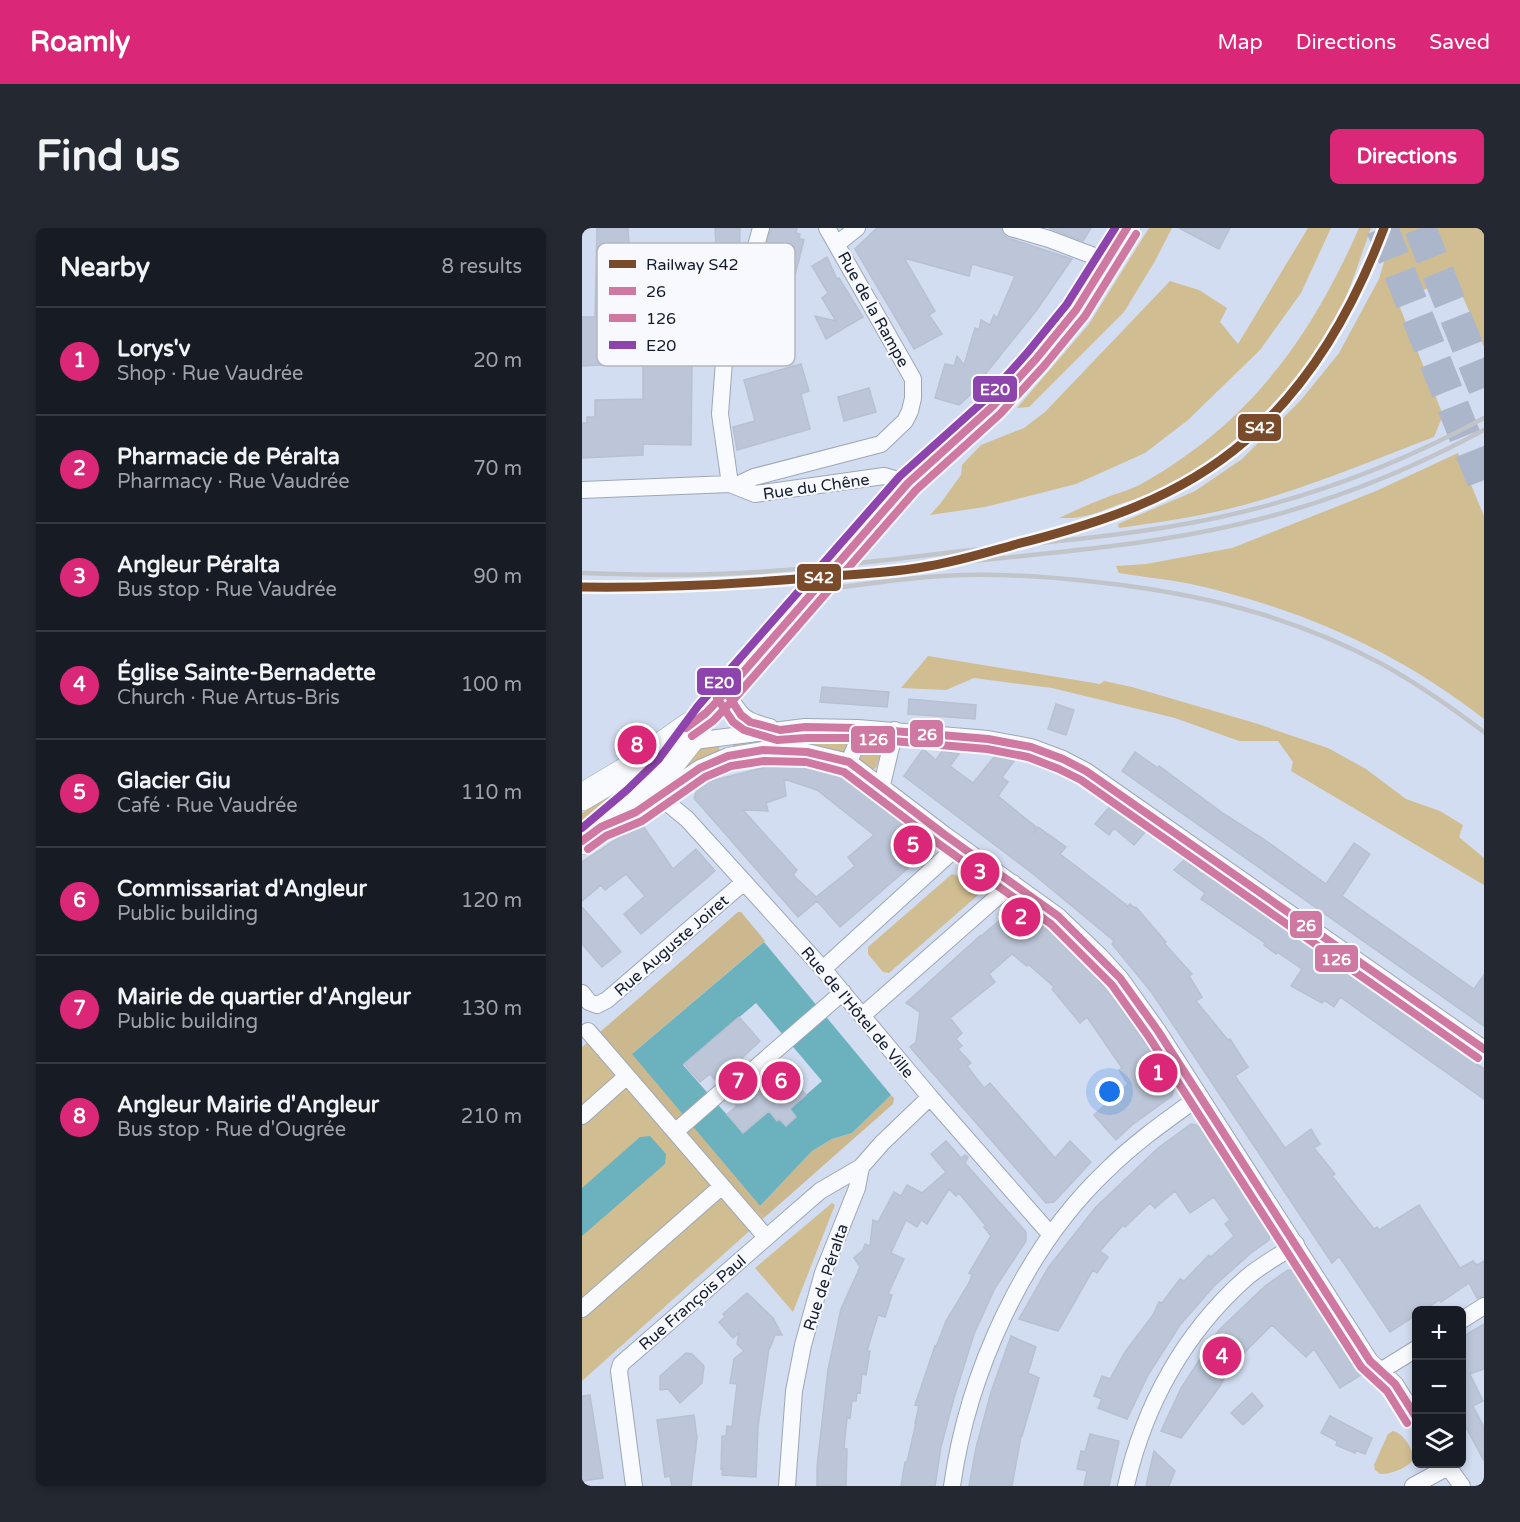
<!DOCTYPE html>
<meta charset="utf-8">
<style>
body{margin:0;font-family:"Varela Round",sans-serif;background:#242831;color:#f1f3f6}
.controls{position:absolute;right:18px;bottom:18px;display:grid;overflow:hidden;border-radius:9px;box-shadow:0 3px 9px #0003}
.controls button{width:54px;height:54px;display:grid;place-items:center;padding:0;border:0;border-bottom:2px solid #363941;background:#171b24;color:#f1f3f6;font:30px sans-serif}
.you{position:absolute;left:528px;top:864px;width:21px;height:21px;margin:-15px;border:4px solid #fff;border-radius:50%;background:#1a73e8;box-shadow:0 0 0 9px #1a73e833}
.badge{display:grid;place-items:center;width:39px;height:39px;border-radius:50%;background:#db2777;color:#fff;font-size:20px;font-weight:700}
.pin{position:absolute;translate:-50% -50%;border:3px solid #fff;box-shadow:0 2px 6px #0006}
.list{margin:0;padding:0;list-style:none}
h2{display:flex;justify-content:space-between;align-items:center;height:78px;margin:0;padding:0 24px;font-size:26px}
h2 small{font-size:20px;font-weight:400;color:#9ea1a6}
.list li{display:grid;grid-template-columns:39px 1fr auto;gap:18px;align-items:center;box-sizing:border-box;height:108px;padding:0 24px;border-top:2px solid #363941}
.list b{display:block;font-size:22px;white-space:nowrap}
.list p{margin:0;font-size:20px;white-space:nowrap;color:#9ea1a6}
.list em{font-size:20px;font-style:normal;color:#9ea1a6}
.icon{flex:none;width:33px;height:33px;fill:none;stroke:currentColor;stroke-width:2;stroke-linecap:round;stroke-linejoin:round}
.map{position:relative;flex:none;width:902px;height:1258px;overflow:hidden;border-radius:9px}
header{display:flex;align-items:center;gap:36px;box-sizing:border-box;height:84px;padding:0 30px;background:#db2777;color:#fff}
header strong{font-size:28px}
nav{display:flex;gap:33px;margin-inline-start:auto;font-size:21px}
.intro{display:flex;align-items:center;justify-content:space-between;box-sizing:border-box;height:144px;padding:0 36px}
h1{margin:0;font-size:42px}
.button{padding:15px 27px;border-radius:9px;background:#db2777;color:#fff;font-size:21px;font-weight:700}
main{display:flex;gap:36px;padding:0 36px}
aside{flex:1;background:#171b24;border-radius:9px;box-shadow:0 3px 9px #0003}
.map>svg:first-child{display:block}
.green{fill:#d1bd92}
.forest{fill:#cbb88f}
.water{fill:#6cb2be;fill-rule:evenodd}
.building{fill:#bcc6d8;stroke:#b8c1d2;stroke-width:1.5;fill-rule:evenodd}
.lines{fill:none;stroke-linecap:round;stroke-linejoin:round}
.primary-tunnel{stroke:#acb6ca;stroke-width:27;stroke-dasharray:27 14;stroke-linecap:butt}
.highway-tunnel{stroke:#acb6ca;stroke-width:32;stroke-dasharray:32 16;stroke-linecap:butt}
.street-casing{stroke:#9da7b8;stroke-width:18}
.primary-casing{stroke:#9da7b8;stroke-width:28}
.street{stroke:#f8fafd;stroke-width:16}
.primary{stroke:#f8fafd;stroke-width:27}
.rail{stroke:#c1c4c9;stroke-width:4.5}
.bus-1-casing{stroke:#f7f9fe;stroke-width:12}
.bus-2-casing{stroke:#f7f9fe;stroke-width:12}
.bus-3-casing{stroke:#f7f9fe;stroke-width:12}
.bus-1{stroke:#cf78a1;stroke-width:8}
.bus-2{stroke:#cf78a1;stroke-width:8}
.bus-3{stroke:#8e44ad;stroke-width:8}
.rail-1-casing{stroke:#f7f9fe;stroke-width:14}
.rail-1{stroke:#7a4b2a;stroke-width:9}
.labels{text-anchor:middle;stroke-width:4.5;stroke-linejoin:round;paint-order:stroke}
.street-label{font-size:16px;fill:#131b2c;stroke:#f7f9fe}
.key{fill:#f7f9fe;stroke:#b3b6bf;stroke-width:1.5}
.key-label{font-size:16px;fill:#131b2c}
.line-badge{stroke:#f7f9fe;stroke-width:2}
.badge-label{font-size:16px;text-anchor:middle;font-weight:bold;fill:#fff}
</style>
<header>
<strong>Roamly</strong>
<nav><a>Map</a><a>Directions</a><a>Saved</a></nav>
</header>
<div class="intro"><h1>Find us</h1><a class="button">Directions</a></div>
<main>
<aside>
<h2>Nearby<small>8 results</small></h2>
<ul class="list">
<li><span class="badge">1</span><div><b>Lorys'v</b><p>Shop · Rue Vaudrée</p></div><em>20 m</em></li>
<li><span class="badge">2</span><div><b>Pharmacie de Péralta</b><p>Pharmacy · Rue Vaudrée</p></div><em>70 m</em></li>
<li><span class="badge">3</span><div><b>Angleur Péralta</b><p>Bus stop · Rue Vaudrée</p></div><em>90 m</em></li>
<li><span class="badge">4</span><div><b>Église Sainte-Bernadette</b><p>Church · Rue Artus-Bris</p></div><em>100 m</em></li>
<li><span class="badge">5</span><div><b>Glacier Giu</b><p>Café · Rue Vaudrée</p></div><em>110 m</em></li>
<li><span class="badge">6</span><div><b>Commissariat d'Angleur</b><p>Public building</p></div><em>120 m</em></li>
<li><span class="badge">7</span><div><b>Mairie de quartier d'Angleur</b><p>Public building</p></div><em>130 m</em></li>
<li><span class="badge">8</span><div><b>Angleur Mairie d'Angleur</b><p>Bus stop · Rue d'Ougrée</p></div><em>210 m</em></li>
</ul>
</aside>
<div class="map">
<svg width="902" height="1258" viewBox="0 0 902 1258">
<rect width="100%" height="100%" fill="#d2ddf1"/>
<path class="green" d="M567 0H590L573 33 542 84 447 179 435 180 507 96Z
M726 0H749L719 65 678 122 606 192 563 225 494 256 403 279 348 287 358 276 379 247 380 237 399 217 442 200 463 184 588 53 617 62 645 80 638 94 656 116Z
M777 0H789C777 33 764 76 746 106 710 163 652 221 593 254 576 264 557 270 538 276 514 285 503 291 477 290 492 283 507 276 523 270 535 265 549 262 561 255 668 194 728 111 777 0Z
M812 0H902V119L873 50 815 72 861 187 852 209C789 233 727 259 662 277 621 288 579 294 537 300L536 296 613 263 660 231 719 172 757 125 797 51Z
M876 225 902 288V491C815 423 717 380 609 356 585 351 561 349 537 345L534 338 564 336 650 320 794 263Z
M346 428 518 456 522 453 550 459 673 495 746 520 784 541 824 571 858 583 881 597 877 609 902 630V657L709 543 711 534 696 513H657L593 490 470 460 392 450 364 462 319 460Z
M183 509 261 511 268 515 264 525 152 522 150 513Z
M282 511H297L302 515 294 540C288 544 282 538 276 534Z
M136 515 138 524 88 553 117 520Z
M72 537 0 600V585L39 561Z
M370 646 376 648 396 662V667L307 745 301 744 286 726V719Z
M18 804 172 982 183 989 0 1153V819Z
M250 975 253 977 211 1084 173 1040Z
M811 1203C821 1205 831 1221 832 1231 825 1240 810 1246 798 1246L793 1242 792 1237 806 1206Z"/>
<path class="forest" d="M156 684H159L183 713 51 825 178 978 230 923 250 911 270 905 309 867 312 870 311 876 294 891 183 989 172 982 18 804Z"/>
<path class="water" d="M182 714 309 867 270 905 250 911 230 923 178 978 50 826ZM174 775 240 853 208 881 214 889 204 898 197 891 195 892 187 883 161 905 101 837Z
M68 908 84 926 83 936 0 1008V960L58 909Z"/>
<path class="building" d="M15 0H46L47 16 84 17V50L112 48 116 34 115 24H125L126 17 134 19 133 0H158L157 39 141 98 138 97 128 138 110 137 109 217 61 216V227L0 230V195H5V189H13V172L61 171V122H58V115L19 114V137L0 138V89H13Z
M189 0H215L214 5 218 6 217 10 222 12 197 110 161 102Z
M295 0H419L421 7 426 10 490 31 454 83 397 154V159L377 177 353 170 363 136 372 138 375 128 382 137 393 100 397 102 399 92 408 97 412 87 415 90 433 48 390 36 387 48 322 30 353 83 347 87 360 106 332 121 273 21Z
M467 0H509L501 13Z
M597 0H648L637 21Z
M245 29 255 51 257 50 281 89 244 111 233 88 254 93 240 70 246 65 230 38Z
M219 136 227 163 219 166 228 201 155 222 151 199 173 193 162 152Z
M287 160 294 184 262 193 256 169Z
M240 459 307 464 305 479 238 474Z
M327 471 394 477 393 491 326 486Z
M474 476 492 482 484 507 466 501Z
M341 521 354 532 360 523 377 526 368 538 391 555 412 529 433 532 420 549 426 554 416 568 454 599 451 607 456 599 484 619 478 626 546 678 548 676 553 680 554 679 584 714 582 715 610 746 607 748 620 769 614 773 646 812 648 811 666 839 653 848 703 920 729 901 738 916 732 920 753 946 750 948 792 1001 795 999 797 1002 837 977 878 1040 891 1033 895 1037 902 1033V1068L895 1070 887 1055 859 1074 857 1072 841 1083H834V1087L808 1104 757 1028 750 1035 570 765 530 716 532 713 450 645 322 548Z
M553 524 576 540 577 538 642 586 680 610 744 656 772 615 788 626 760 668 892 761 902 747V798L540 543Z
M204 534 222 535 242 540 266 551 346 610V623L258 699 235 673 216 689 112 570 117 556ZM202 551 235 562 292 607 266 629 273 638 234 669 211 647 215 642 161 582 186 583 184 575 204 568Z
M529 577 563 604 552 617 532 600 527 607 513 596Z
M59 595 91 641 114 621 133 643 59 706 42 686 63 668 44 646 23 662 19 657 0 673V634Z
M604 630 619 646 623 643 902 841V871L758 769 752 779 742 772 740 775 709 758 720 741 695 724 694 726 682 717 683 715 619 671 623 665 592 642Z
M0 679 39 724 20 739 0 716Z
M429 683H445L500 731 547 791 592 859 590 868 550 897 534 912 512 887 546 856 537 842 540 840 505 789 498 795 470 761 472 759 446 736 445 738 430 726 407 746 413 754 368 790 380 805 374 811 380 818 376 821 389 835 385 838 402 860 408 855 473 930 488 913 509 934 472 974 464 975 328 819 334 814 338 784 324 775 398 708V709Z
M157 789 178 813 160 830 164 835 161 843 163 848 168 852 177 850 181 855 201 839 217 856 215 857 224 867 208 881 214 889 204 898 197 891 195 893 187 883 161 905 145 886 155 878 148 870 151 865 149 856 144 852 135 854 128 846 118 854 102 836Z
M609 896 617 898 636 925 688 1004 687 1012 669 1025 632 1058 598 1097 566 1147 545 1191 516 1180 520 1171 512 1168 520 1148 528 1151 543 1124 571 1087 577 1074 580 1075 598 1051 602 1053 627 1027 629 1029 652 1008 643 996 648 992 632 969 608 985 593 963 573 980 568 975 543 999 541 997 518 1023 526 1029 515 1045 511 1042 476 1103 437 1091 466 1040 513 980 576 920Z
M364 913 379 930 383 927 386 929 383 935 444 1004V1013L413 1060 392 1106 372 1170 359 1219 353 1258H319L323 1234H325L334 1195H333L337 1178 333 1177 353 1118 354 1119 364 1093 387 1055 390 1047 387 1045 409 1008 402 999 404 998 377 965 374 968 367 961 345 996 339 992 335 999 324 992 309 1025 322 1031 306 1066 310 1067 303 1089 296 1087 285 1123H288L284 1147 280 1146 278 1165 275 1164 274 1173H270L268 1190 265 1189 262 1220 265 1221 264 1257 235 1258V1239L246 1141 259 1081 278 1039 272 1030 281 1022 283 1016 288 1018 291 992 296 994 312 964 319 968 325 957 340 965 364 944 349 926Z
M706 1042 714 1043 782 1145 758 1160 732 1121 724 1129 690 1097 662 1125 648 1144 647 1142 638 1158 599 1210 579 1203 599 1160 637 1102 683 1058Z
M165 1065 191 1090 200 1107H193L188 1120H187L176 1199 174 1249 140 1247 141 1240 139 1241 140 1208H144L145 1198 150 1199 155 1156 148 1155 152 1131 162 1123 155 1116 157 1105 151 1110 137 1094 143 1089 141 1086Z
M902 1096V1141L888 1146 901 1173 891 1178 902 1199V1233L879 1190V1110Z
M429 1108 454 1119 446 1145 457 1150 440 1208H439L430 1258H387L394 1220 409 1164Z
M104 1125 110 1126 122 1138 120 1155 98 1175 86 1161 78 1162V1148Z
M670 1165 681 1178 661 1197 649 1185Z
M8 1167 21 1250 0 1253V1168Z
M112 1187 115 1210 109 1258H90L88 1248 83 1249 75 1192Z
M748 1188 790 1210 783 1226 773 1222V1225L754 1217 755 1213 739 1205Z
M508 1206 537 1213 527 1258H502L505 1243 495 1241 499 1223 503 1224Z
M572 1223 593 1243 587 1258H564Z"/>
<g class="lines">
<path class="primary-tunnel" d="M152 453 304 279"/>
<path class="highway-tunnel" d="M800 0 902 256
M838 0 902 160"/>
<g class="street-casing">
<path id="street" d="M429 0 467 11 525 33
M255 16 275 0
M148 256 138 186 142 133 179 0
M153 258 172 249 299 216 323 193 328 183 331 170V151L245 0
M0 262 148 256 173 266 302 248 326 255
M144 464C159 488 160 492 188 499
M104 514 223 499 276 500 406 511 449 519 481 531 504 543 902 821
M267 534 274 517 276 500
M300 557 313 502
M77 568 105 591 241 741 348 869 469 1007
M45 587 54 584 118 540 146 528 181 522 225 524 267 534 363 607 476 688 517 727 538 750 576 803 788 1133 813 1156 834 1189
M241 741 377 617
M0 765 7 774 15 777 25 772 162 654
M281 787 431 655
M6 803 184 1009
M171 842 261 764
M0 888 45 848
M93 904 141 862
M0 1081 140 958
M880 1092 902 1078
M800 1142 834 1121
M864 1236 880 1258
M52 1258 37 1143 39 1136 238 963 279 939
M205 1258 212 1163 221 1117 241 1045 275 960 279 939 300 915 348 869
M370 1258C386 1145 441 1022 524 943 552 915 585 892 617 869
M544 1258C562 1178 602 1105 664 1050 679 1037 697 1028 714 1016
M831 1258 866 1239"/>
</g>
<g class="primary-casing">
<path id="primary" d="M304 279 326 255 411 178 454 131 494 82 545 0
M0 569 42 544 109 497
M0 613 74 551 88 537 107 513 124 485 152 453"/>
</g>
<use href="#street" class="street"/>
<use href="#primary" class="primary"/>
<path class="rail" d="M346 338C441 327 537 321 630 302 725 283 817 248 902 202
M0 345C52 347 105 348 158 345 232 341 306 332 380 323 463 314 547 308 629 291 725 271 816 237 902 190
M260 359C293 355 326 350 360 348 411 345 462 348 514 354 615 365 709 387 800 436 836 456 869 479 902 504"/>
<g class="bus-1-casing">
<path id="bus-1" d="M144 464 159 487 168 494 198 502 223 499 276 500 406 511 449 519 481 531 504 543 902 821
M104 500 124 485 144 464 326 255 411 178 454 131 494 82 545 0
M0 613 19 599 54 584 118 540 146 528 181 522 225 524 267 534 363 607 476 688 538 750 576 803 788 1133 813 1156 834 1189"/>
</g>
<g class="bus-2-casing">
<path id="bus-2" d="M135 470 151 494 162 502 195 512 224 510H275L405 521 446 529 477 541 499 552 896 830
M110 508 131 493 152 471 334 262 418 186 462 138 503 88 554 6
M6 621 24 608 60 593 123 549 149 538 182 533 224 534 262 544 357 616 469 696 530 757 567 809 779 1139 805 1163 825 1195"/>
</g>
<g class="bus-3-casing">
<path id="bus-3" d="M0 600 45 562 76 532 116 478 318 248 404 171 446 124 485 76 533 0"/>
</g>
<use href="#bus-1" class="bus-1"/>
<use href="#bus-2" class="bus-2"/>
<use href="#bus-3" class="bus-3"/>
<g class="rail-1-casing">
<path id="rail-1" d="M0 359C80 360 159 356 238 349 274 346 311 345 347 338 377 333 406 324 435 316 518 295 597 270 663 213 729 156 771 81 802 0"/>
</g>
<use href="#rail-1" class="rail-1"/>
</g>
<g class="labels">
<g class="street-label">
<text transform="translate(292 81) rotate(61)" y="6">Rue de la Rampe</text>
<text transform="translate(234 258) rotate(-8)" y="6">Rue du Chêne</text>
<text transform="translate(89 717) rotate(-41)" y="6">Rue Auguste Joiret</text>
<text transform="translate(276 784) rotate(50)" y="6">Rue de l'Hôtel de Ville</text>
<text transform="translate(243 1049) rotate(-72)" y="6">Rue de Péralta</text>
<text transform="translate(110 1074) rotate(-41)" y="6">Rue François Paul</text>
</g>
</g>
<rect x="15" y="15" width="198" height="123" rx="9" class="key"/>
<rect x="27" y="32" width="27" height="8" fill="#7a4b2a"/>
<rect x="27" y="59" width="27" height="8" fill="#cf78a1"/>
<rect x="27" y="86" width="27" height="8" fill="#cf78a1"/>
<rect x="27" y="113" width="27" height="8" fill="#8e44ad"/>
<g class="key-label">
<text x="64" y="42">Railway S42</text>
<text x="64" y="69">26</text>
<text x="64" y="96">126</text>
<text x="64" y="123">E20</text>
</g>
<g class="line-badge">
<rect x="390" y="147" width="46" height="28" rx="6" fill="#8e44ad"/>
<rect x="655" y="185" width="45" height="29" rx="6" fill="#7a4b2a"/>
<rect x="214" y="335" width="46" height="29" rx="6" fill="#7a4b2a"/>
<rect x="114" y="439" width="46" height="29" rx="6" fill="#8e44ad"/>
<rect x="327" y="491" width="35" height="29" rx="6" fill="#cf78a1"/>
<rect x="268" y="497" width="46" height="29" rx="6" fill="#cf78a1"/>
<rect x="707" y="682" width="34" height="29" rx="6" fill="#cf78a1"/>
<rect x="732" y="716" width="45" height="29" rx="6" fill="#cf78a1"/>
</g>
<g class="badge-label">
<text x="413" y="167">E20</text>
<text x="678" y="205">S42</text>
<text x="237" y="355">S42</text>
<text x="137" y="460">E20</text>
<text x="345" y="512">26</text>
<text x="291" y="517">126</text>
<text x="724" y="703">26</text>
<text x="754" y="737">126</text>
</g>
</svg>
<div class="controls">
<button>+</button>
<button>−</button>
<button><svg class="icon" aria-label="layers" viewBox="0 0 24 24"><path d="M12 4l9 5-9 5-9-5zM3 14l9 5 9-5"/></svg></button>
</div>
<div class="you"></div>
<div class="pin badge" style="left:576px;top:845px">1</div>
<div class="pin badge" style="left:439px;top:689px">2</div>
<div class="pin badge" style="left:398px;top:644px">3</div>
<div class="pin badge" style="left:640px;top:1128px">4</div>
<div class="pin badge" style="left:331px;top:617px">5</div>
<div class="pin badge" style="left:199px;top:853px">6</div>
<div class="pin badge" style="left:156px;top:853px">7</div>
<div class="pin badge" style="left:55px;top:517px">8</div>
</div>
</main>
